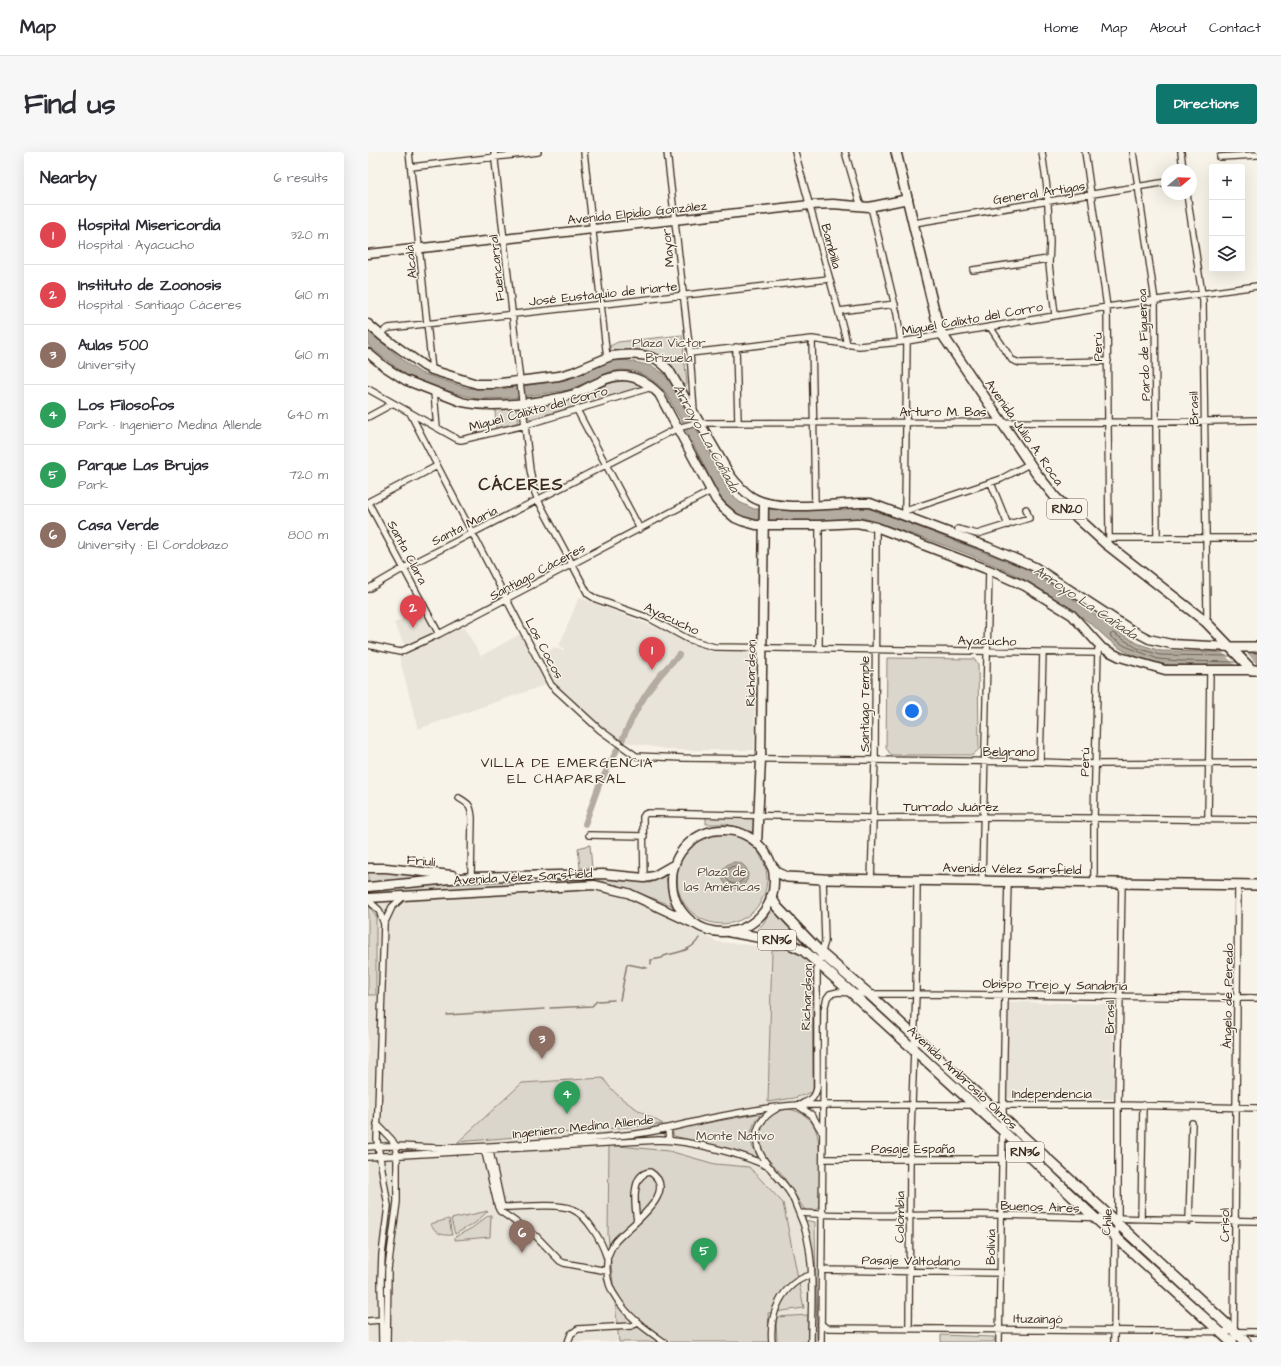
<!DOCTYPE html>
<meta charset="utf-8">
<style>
body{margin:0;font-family:"Architects Daughter",sans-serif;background:#f7f7f7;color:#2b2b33}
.controls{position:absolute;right:12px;top:12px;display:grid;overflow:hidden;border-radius:4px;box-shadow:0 4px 16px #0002}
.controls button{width:36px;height:36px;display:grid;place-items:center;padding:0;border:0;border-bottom:1px solid #e1e1e2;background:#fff;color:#2b2b33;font:20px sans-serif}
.compass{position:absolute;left:793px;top:12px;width:36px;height:36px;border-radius:50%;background:#fff;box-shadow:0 4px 16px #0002;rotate:71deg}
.you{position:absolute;left:544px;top:559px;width:14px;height:14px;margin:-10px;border:3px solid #fff;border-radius:50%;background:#1a73e8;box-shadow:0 0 0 6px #1a73e833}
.badge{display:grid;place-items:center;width:26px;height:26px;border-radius:50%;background:#0f766e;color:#fff;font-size:13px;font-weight:700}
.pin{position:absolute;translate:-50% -33px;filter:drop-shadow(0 1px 2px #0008)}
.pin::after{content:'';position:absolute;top:21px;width:14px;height:12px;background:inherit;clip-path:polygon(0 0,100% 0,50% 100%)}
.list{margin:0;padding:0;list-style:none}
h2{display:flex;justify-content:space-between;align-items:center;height:52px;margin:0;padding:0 16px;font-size:17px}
h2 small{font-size:13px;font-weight:400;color:#7c7c81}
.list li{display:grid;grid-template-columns:26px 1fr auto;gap:12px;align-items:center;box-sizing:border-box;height:60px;padding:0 16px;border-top:1px solid #e1e1e2}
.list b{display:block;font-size:15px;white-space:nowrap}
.list p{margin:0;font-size:13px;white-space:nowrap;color:#7c7c81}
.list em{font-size:13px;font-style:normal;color:#7c7c81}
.icon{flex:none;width:22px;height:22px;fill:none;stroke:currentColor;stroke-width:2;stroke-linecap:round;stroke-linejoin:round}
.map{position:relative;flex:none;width:889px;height:1190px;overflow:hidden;border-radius:4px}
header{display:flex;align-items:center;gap:24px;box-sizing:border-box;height:56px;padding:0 20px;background:#fff;border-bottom:1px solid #e1e1e2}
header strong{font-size:19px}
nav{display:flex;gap:22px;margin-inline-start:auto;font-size:14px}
.intro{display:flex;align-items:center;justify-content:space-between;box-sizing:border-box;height:96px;padding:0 24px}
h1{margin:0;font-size:28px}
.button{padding:10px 18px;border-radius:4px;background:#0f766e;color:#fff;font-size:14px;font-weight:700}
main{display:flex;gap:24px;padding:0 24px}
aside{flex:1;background:#fff;border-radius:4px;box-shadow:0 4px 16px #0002}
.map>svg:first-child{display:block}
.built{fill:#e9e4d9}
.green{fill:#dbd6cb;stroke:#8b8074}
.water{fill:#b4aca0;stroke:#84786c}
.pier{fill:#f7f3e8}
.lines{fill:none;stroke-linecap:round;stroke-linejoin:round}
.shore{stroke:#6b5e52;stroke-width:1}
.stream{stroke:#84786c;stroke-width:1.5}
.canal{stroke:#b4aca0;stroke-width:6}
.street-casing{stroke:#3b2a1e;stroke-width:8}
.secondary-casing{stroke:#3b2a1e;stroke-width:11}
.primary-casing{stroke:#3b2a1e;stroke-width:12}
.street{stroke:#f7f3e8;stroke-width:5.5}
.secondary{stroke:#f7f3e8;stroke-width:8}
.primary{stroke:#f7f3e8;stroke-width:9}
.labels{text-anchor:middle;stroke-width:3;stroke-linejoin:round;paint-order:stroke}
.shield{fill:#f7f3e8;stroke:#73665b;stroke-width:1}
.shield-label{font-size:12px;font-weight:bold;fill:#3b2a1e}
.street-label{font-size:13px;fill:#3b2a1e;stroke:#f7f3e8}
.park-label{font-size:13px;fill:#5b4c41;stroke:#f7f3e8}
.water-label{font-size:14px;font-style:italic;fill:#5f5145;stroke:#f7f3e8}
.neighbourhood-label{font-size:14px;letter-spacing:1px;fill:#3b2a1e;stroke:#f7f3e8}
.district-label{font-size:17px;font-weight:bold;letter-spacing:1px;fill:#3b2a1e;stroke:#f7f3e8}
</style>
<header>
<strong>Map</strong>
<nav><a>Home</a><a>Map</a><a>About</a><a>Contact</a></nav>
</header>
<div class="intro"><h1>Find us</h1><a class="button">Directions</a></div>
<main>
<aside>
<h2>Nearby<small>6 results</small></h2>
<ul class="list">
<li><span class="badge" style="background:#e0444e">1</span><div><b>Hospital Misericordia</b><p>Hospital · Ayacucho</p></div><em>320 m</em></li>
<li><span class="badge" style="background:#e0444e">2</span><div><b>Instituto de Zoonosis</b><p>Hospital · Santiago Cáceres</p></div><em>610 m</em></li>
<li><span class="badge" style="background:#8d6e63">3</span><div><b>Aulas 500</b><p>University</p></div><em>610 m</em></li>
<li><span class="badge" style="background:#2e9e5b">4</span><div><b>Los Filosofos</b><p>Park · Ingeniero Medina Allende</p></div><em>640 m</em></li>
<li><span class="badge" style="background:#2e9e5b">5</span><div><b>Parque Las Brujas</b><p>Park</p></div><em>720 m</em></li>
<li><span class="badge" style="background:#8d6e63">6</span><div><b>Casa Verde</b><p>University · El Cordobazo</p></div><em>800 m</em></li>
</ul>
</aside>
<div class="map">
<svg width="889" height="1190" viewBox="0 0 889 1190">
<rect width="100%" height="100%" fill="#f7f3e8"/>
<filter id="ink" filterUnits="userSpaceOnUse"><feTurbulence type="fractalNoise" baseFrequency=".025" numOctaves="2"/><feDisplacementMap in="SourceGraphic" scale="8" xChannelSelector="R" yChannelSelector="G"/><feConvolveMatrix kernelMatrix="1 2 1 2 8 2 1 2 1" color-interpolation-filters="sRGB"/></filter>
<g filter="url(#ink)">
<path class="built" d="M211 445 289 476 320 491 345 500 384 499 388 501 386 598H304L250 589 236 577 186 531 173 505 187 495 195 499 196 496 191 494Z
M54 458 65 480 37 494 26 471Z
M96 475 113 504 152 482 180 532 50 577 31 504Z
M219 735 245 741 266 749 350 790 425 797 444 813 445 940 448 1055 443 1061 431 1068 438 1103 441 1147V1190H0V750Z
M641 850 745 852 746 947 638 946Z"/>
<path class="green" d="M314 183 319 232 317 235H314L290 206 243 201 242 194 250 190Z
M252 229H263L277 235 162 267 160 265 159 256C165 251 189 251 199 249 217 244 234 231 252 229Z
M145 256 149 259 151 269 148 271 128 277 127 257Z
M519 506 606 507 610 512 611 597 605 603H523L518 596Z
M338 665H382L386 668 387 676 383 680 358 672H338Z
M309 727a45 45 0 1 1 90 0a45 45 0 1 1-90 0Z
M222 693 224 716H212L210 696Z
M0 716 103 725 0 735Z
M223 724 282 731 298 724 302 741 308 755 249 733 222 729 0 742V737Z
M1 755 8 763V843H0V756Z
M403 757 443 793 441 795 430 789 389 777 395 772Z
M425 797 433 802 444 813 445 940 426 946 400 950 404 798Z
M235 926C249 948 272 959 295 972L90 990 154 931Z
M421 957C449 963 451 983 452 1008 452 1021 452 1035 451 1049V1054C447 1060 442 1060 436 1057L413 1021 394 1001 395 1000C388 977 397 959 421 957Z
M394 961C385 969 380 983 385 996 387 1000 390 1003 393 1006L306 984 304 979 306 977Z
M638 973 730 1058 727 1061 636 974Z
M241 993 301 999 347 1012 381 1015 415 1051 436 1156 400 1161 402 1190H251L240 1082Z
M120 1059 107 1071 87 1082 83 1067Z
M121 1063H123L122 1085 87 1088V1085L104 1076Z
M81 1067 84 1083C73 1084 68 1081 62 1072Z
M436 1068 447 1070 449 1190H445L444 1103Z
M757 1083 857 1175 855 1178 754 1087Z
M440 1163V1190H409L408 1169 409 1165Z
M573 1183 626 1185V1190H573Z"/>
<path class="water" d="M0 179 40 212 53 221 99 236 131 237 198 228 235 212 245 208H257L284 214 296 222 305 233 360 337 371 350 386 357 438 358 492 355 506 358 655 415 717 455 750 480 771 492 793 499 889 501V515L802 513C783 511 761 504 746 492 736 485 728 475 718 468 699 454 678 440 657 428 608 402 554 386 502 368L495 366 440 370H390L379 367 367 360 355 349 350 341 313 268 297 240 293 235 280 225 266 219 253 218 241 220 201 238 145 246 109 247 48 230 35 221 0 193Z
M354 723a13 13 0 1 1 26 0a13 13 0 1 1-26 0Z"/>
<path class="pier" d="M852 498H877L889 513V517L870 516Z"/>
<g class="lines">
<path class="shore" d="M863 504 792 503 769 496 745 481 742 483 743 485 757 494 790 507 812 509 869 510
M358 723a9 9 0 1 1 18 0a9 9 0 1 1-18 0Z"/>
<path class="stream" d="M283 812V808L294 806 296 804C310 800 324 799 331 786
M252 848 259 812 279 816
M182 856 224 854 229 849 246 848
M79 863 177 857"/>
<path class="canal" d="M252 593C267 557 283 530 311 503
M217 672 231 633 251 594"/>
<g class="street-casing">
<path id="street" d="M41 0 64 218
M126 0 162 318 167 341 170 348 220 442 228 447 281 466 320 487 346 495 730 501
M216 0 239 206
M299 0 322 201 326 259
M427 0 477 183 479 193
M477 0 493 55
M674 0 679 36 682 90 681 112 687 163
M717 0 739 155 741 386 737 391
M765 0 787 149 789 386
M813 0 815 18
M852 5 889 3
M43 15 170 0
M819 42 835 149 839 463 838 470
M503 55 529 162 533 190
M546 71 799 30
M605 118 680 107
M471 159 527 152
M622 175 644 208 652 211 740 209
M14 184 17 178 21 176 461 127
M444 187 447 353
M368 195 370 270
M322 201 444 187 491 194 533 190 739 155 889 134
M0 237 89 287 93 288 157 273 284 235
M66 240 69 276
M209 258 272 377
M42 261 183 533 232 578 268 604 315 606 672 610 727 612 889 611
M0 265 24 252
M623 331 640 373
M0 350 71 482
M0 350 69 314
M537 359 633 327 661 312
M535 364 537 359 539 189
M590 377 609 382 661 366 658 357
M741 386H889
M0 437 36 416 310 276 328 271 789 270 889 268
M0 493 32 500 71 482 343 339
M451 496V373
M672 610 675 500
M91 646C101 652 103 653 104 666L103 725
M840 668 842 518
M221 683 276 684
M276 726 275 665 277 662 280 661 504 666 615 665 889 668
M503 728 507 608 508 375
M614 729 621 418
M726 730V667L730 497
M0 748 11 758 16 772 9 988 20 1054 14 1102 13 1128 14 1190
M16 772 24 755 36 744
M435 951C444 948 447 945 449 936V817L457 789 455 727
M429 953 444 963 454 980
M408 957C395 964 386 976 389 991 391 1009 413 1026 422 1041 426 1047 428 1054 431 1061 449 1099 443 1149 443 1190
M9 972 24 988 27 993 29 1004V1050L20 1117 19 1190
M300 976 301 988
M0 995C26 992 50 996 76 996 137 994 198 989 258 983 285 981 312 973 339 967 368 961 399 955 429 953H750L889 956
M121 995 134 1055C153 1055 188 1051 204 1057 220 1064 234 1090 239 1106 240 1110 238 1114 239 1118 239 1128 243 1139 249 1147 260 1165 279 1178 296 1190
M116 996 130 1055 132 1059 168 1084 192 1109 196 1111 239 1119
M0 1005 291 988C323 989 374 1001 403 1016
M455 1007H635
M432 1061C499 1066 567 1062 635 1063 719 1065 804 1068 889 1069
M773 1067 775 953
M821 1069 824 971
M239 1107C241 1101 243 1095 247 1090 259 1075 314 1040 282 1020 262 1022 267 1055 269 1069
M454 1118 633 1121
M0 1169 12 1168
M453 1172 457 1175 460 1176 889 1180
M541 1177 542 1007 548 842 549 728
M200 1190 203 1182 210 1177 263 1174 270 1171
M404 1190C401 1162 414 1131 443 1123
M453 1190 456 858 459 846 462 842 470 840 501 842H548L889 846
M631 1190 637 843 640 730
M746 1190 747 1084 750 1072V953L754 731
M866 1190 870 733"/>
</g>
<g class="secondary-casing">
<path id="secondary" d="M0 102 442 53 465 52 501 55 540 47
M0 172 14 184 56 214 64 218 109 232H124L191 224 205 220 243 204C257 202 275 201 288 207 293 210 297 214 301 218L362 323C368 331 375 339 384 345 408 360 462 352 491 351H502L620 395 667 415 762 477 781 487 803 492 863 495
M0 201 17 215 37 228 94 250C121 257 180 250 206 242 222 236 237 224 254 224 269 224 281 232 291 242L348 348 354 355 367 366 374 369 388 373H451L489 371 508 375 621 418 657 434 704 463 734 496 752 505 797 518H884
M304 729a51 51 0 1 1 102 0a51 51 0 1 1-102 0Z
M389 692 393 607 396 350
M0 716H18L84 723
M0 735 103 725 235 722 276 726 286 724 307 712
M0 746 226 733 260 741 327 772"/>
</g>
<g class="primary-casing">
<path id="primary" d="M528 0 568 166 574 182 668 321 688 346 737 391 838 470 884 518H889
M863 495H889
M403 713 410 721 419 725 455 727 889 733
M403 745 409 755 453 801 501 842 878 1190
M362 780 417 790 435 798 485 842 635 979 727 1066 863 1190"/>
</g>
<use href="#street" class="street"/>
<use href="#secondary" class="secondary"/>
<use href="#primary" class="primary"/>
</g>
</g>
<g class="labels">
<g class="shield">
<rect x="679" y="347" width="40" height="20" rx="3"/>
<rect x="390" y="778" width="38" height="20" rx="3"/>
<rect x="638" y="990" width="38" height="20" rx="3"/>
</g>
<g class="shield-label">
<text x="699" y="361">RN20</text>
<text x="409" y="792">RN36</text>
<text x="657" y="1004">RN36</text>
</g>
<g class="street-label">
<text transform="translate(671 40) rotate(-9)" y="5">General Artigas</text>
<text transform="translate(269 60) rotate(-6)" y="5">Avenida Elpidio González</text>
<text transform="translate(464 94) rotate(75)" y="5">Bambilla</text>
<text transform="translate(299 96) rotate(-96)" y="5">Mayor</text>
<text transform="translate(42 110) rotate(-96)" y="5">Alcalá</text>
<text transform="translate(128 116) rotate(-96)" y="5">Fuencarral</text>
<text transform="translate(235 141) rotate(-6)" y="5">José Eustaquio de Iriarte</text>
<text transform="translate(604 166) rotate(-10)" y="5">Miguel Calixto del Corro</text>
<text transform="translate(775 193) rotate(-92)" y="5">Pardo de Figueroa</text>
<text transform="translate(729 195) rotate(-91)" y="5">Perú</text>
<text transform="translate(170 256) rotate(-15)" y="5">Miguel Calixto del Corro</text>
<text transform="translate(825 256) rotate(-91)" y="5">Brasil</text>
<text x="575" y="264">Arturo M. Bas</text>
<text transform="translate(657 280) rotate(55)" y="5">Avenida Julio A. Roca</text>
<text transform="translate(96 373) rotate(-27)" y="5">Santa María</text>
<text transform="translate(40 400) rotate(62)" y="5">Santa Clara</text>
<text transform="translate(169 419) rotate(-28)" y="5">Santiago Cáceres</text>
<text transform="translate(304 466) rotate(25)" y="5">Ayacucho</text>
<text transform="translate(619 488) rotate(1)" y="5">Ayacucho</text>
<text transform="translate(177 496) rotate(62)" y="5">Los Cocos</text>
<text transform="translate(382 521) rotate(-89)" y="5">Richardson</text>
<text transform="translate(496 552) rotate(-90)" y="5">Santiago Temple</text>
<text x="641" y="604">Belgrano</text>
<text transform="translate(716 610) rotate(-89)" y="5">Perú</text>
<text x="583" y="659">Turrado Juárez</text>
<text transform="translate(53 708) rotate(6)" y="5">Friuli</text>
<text transform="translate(644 716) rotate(1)" y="5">Avenida Vélez Sarsfield</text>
<text transform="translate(155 724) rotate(-3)" y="5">Avenida Vélez Sarsfield</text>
<text transform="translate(687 832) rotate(1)" y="5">Obispo Trejo y Sanabria</text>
<text transform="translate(859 844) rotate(-89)" y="5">Ángelo de Peredo</text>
<text transform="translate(438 845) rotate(-88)" y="5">Richardson</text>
<text transform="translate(741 865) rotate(-89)" y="5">Brasil</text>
<text transform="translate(595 925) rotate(43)" y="5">Avenida Ambrosio Olmos</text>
<text x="684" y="946">Independencia</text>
<text transform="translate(215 974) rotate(-6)" y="5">Ingeniero Medina Allende</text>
<text x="545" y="1001">Pasaje España</text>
<text transform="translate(672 1054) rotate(2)" y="5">Buenos Aires</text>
<text transform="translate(531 1065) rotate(-89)" y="5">Colombia</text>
<text transform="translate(738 1070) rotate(-86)" y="5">Chile</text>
<text transform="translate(856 1073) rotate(-90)" y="5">Crisol</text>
<text transform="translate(622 1095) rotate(-89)" y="5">Bolivia</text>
<text transform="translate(543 1108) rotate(1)" y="5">Pasaje Valtodano</text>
<text transform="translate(670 1166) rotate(1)" y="5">Ituzaingó</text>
</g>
<g class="park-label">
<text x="301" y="195">Plaza Victor<tspan x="301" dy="15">Brizuela</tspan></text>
<text x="354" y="724">Plaza de<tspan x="354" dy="15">las Américas</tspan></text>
<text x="367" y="988">Monte Nativo</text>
</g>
<g class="water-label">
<text transform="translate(339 286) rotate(61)" y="5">Arroyo La Cañada</text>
<text transform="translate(718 450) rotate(34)" y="5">Arroyo La Cañada</text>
</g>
<g class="neighbourhood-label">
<text x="199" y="615">VILLA DE EMERGENCIA<tspan x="199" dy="16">EL CHAPARRAL</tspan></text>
</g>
<g class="district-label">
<text x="153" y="338">CÁCERES</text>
</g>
</g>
</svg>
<div class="controls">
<button>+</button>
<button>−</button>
<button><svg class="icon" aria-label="layers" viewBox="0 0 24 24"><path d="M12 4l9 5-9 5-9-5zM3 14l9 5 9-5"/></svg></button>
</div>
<svg class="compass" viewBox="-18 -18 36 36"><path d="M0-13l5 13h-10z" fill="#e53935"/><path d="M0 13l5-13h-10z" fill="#7c7c81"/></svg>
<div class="you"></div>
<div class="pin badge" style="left:284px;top:518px;background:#e0444e">1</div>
<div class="pin badge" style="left:45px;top:476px;background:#e0444e">2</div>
<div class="pin badge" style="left:174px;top:907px;background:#8d6e63">3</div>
<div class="pin badge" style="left:199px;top:962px;background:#2e9e5b">4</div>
<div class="pin badge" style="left:336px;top:1119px;background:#2e9e5b">5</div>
<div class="pin badge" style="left:154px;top:1101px;background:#8d6e63">6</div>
</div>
</main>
